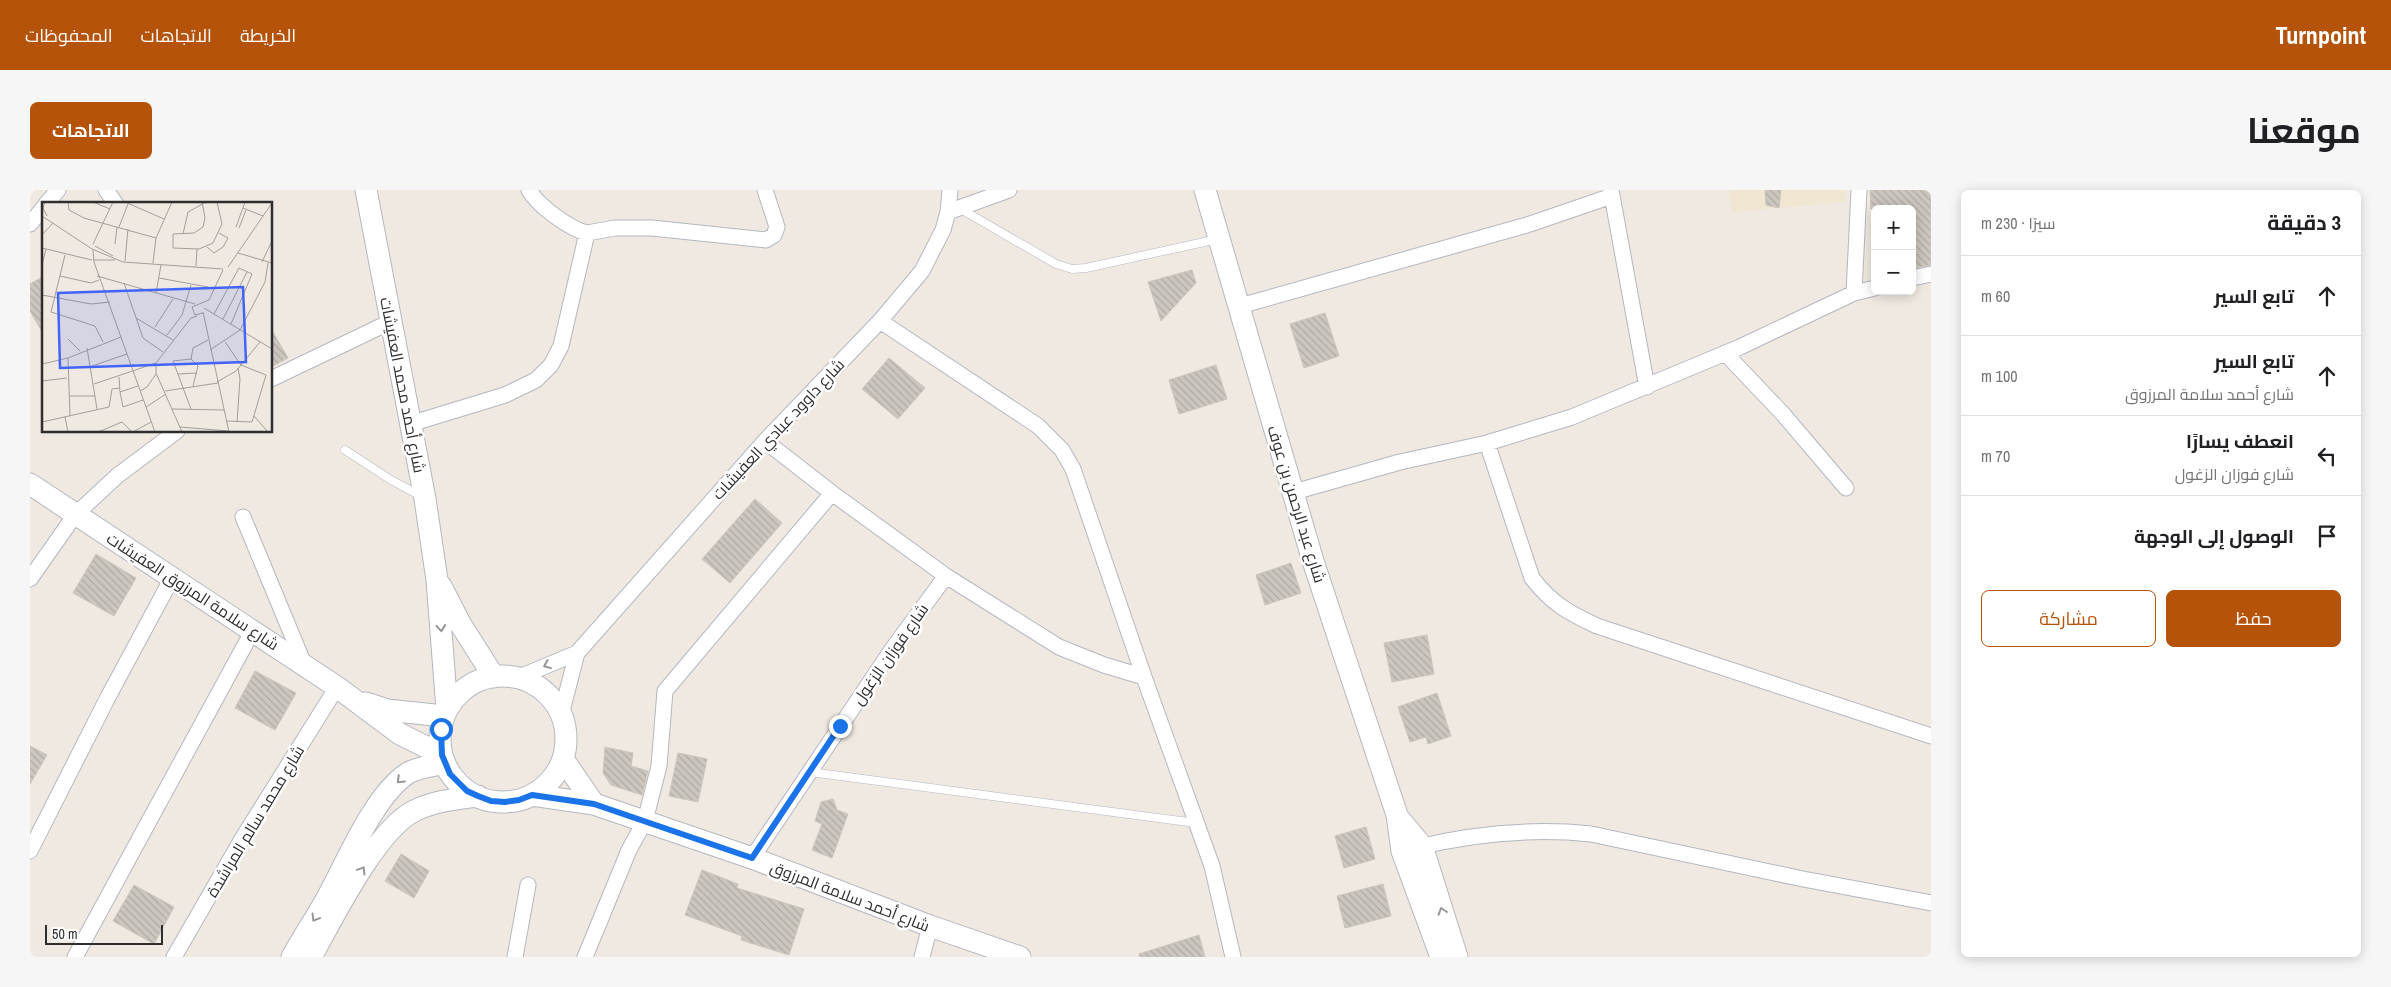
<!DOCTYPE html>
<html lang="ar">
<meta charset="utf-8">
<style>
body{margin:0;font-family:"Archivo Narrow",Cairo,sans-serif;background:#f6f6f6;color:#202124;direction:rtl}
.controls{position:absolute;right:15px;top:15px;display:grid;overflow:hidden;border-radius:8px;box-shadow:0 2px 12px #0003}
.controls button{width:45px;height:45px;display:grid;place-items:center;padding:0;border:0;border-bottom:1px solid #e0e0e0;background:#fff;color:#202124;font:25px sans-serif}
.scale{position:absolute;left:15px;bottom:12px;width:118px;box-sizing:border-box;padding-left:5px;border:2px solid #2e2e2e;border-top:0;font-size:14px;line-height:18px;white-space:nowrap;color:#2e2e2e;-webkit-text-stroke:4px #fff;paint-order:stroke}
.stop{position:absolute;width:15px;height:15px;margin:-11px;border:4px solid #1a73e8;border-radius:50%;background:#fff}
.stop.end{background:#1a73e8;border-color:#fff;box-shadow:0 1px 5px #0008}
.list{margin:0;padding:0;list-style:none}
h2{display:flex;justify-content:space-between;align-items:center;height:65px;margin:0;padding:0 20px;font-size:21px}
h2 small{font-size:16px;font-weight:400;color:#757577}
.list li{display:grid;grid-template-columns:32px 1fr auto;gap:15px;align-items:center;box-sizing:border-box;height:80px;padding:0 20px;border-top:1px solid #e0e0e0}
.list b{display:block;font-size:19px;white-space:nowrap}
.list p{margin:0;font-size:16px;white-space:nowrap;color:#757577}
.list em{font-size:16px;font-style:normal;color:#757577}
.actions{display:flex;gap:10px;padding:15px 20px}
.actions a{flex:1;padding:11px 0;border:1px solid #b45309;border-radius:8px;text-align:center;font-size:18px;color:#b45309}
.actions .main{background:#b45309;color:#fff}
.icon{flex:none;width:28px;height:28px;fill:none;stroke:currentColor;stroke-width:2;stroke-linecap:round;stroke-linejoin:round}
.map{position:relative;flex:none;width:1901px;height:767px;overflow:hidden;direction:ltr;border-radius:8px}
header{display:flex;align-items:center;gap:30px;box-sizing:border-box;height:70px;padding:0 25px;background:#b45309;color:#fff}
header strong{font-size:24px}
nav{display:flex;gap:28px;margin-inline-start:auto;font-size:18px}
.intro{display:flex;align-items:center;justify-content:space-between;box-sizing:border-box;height:120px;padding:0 30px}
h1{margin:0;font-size:35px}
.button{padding:12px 22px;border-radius:8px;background:#b45309;color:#fff;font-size:18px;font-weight:700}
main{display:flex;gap:30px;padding:0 30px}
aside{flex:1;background:#fff;border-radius:8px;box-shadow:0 2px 12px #0003}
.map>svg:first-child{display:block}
.education{fill:#f0e6d1}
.building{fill:url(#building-back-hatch);stroke:#cbc5ba}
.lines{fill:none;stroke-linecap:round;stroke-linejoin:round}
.lane-casing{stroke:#b4b7c1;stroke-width:9}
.street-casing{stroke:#b4b7c1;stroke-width:17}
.secondary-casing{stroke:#b4b7c1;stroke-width:23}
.lane{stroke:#fff;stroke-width:8}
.street{stroke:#fff;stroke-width:15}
.secondary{stroke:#fff;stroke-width:21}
.oneway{stroke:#969696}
.route{stroke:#1a73e8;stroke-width:6}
.labels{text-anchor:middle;stroke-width:5;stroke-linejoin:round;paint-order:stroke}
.street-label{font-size:16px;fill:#2e2e2e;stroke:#fff}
.inset-road{fill:none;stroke:#a29e99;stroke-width:1}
.view{fill:#4264fb;fill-opacity:0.15;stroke:#4264fb;stroke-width:2.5}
.inset-edge{fill:none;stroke:#2e2e2e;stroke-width:2.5}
</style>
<header>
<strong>Turnpoint</strong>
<nav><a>الخريطة</a><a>الاتجاهات</a><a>المحفوظات</a></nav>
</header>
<div class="intro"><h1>موقعنا</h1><a class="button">الاتجاهات</a></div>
<main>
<aside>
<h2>3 دقيقة<small>سيرًا · 230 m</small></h2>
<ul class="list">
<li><svg class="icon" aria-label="ahead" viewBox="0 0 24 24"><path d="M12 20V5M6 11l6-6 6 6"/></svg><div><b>تابع السير</b></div><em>60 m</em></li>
<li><svg class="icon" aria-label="ahead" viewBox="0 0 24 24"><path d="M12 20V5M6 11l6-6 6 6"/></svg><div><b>تابع السير</b><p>شارع أحمد سلامة المرزوق</p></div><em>100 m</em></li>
<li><svg class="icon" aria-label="left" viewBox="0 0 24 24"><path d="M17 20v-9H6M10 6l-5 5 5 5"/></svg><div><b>انعطف يسارًا</b><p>شارع فوزان الزغول</p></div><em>70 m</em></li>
<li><svg class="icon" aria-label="arrive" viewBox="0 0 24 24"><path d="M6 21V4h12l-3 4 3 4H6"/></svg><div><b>الوصول إلى الوجهة</b></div></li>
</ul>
<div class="actions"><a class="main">حفظ</a><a>مشاركة</a></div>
</aside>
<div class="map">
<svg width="1901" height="767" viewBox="0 0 1901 767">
<defs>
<pattern id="building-back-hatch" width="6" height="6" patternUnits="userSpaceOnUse" patternTransform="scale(1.25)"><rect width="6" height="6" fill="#cbc7bf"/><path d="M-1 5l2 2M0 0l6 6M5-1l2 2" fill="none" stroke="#afaba4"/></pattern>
</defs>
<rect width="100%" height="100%" fill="#efe9e1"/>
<path class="education" d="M1699 0H1815V12L1701 22Z"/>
<path class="building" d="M1735 0H1751L1749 18 1736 15Z
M1840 0H1901V75L1882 78V19H1841Z
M1162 80 1166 93 1131 131 1118 92Z
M14 86V145L0 121V94Z
M1295 123 1309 166 1274 178 1260 134Z
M241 139 258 168 241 177Z
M859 168 895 198 868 229 832 199Z
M1186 175 1197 209 1149 224 1139 190Z
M725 309 752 333 700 393 672 369Z
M66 364 106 388 84 426 43 403Z
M1261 373 1271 403 1235 415 1226 385Z
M1397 445 1404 484 1362 492 1354 453Z
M225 481 266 503 245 540 205 518Z
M1407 503 1421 546 1398 554 1396 547 1380 552 1368 517Z
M0 556 17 565 0 594Z
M575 557 603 563 601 576 618 581 612 605 581 595 573 583Z
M648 563 677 569 668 612 639 606Z
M803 609 807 620 818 624 802 668 782 660 792 634 785 631 791 612Z
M1336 637 1345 669 1314 678 1305 646Z
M371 664 399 681 384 708 355 691Z
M672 680 708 694 707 698 774 719 759 765 711 750 712 746 655 725Z
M1353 694 1361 726 1315 738 1307 706Z
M104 695 144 717 124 754 83 731Z
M1169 745 1175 767H1110L1109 764Z"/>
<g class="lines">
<g class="lane-casing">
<path id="lane" d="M929 18 1026 74 1042 79 1056 78 1188 49
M315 260 361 290 391 306
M780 582 1166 633"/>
</g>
<g class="street-casing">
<path id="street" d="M76 0 86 14
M1581 0 1617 197
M16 14 28 0
M918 22 979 0
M0 34 14 17
M557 43 585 38H622L736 50 744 45 747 37 735 0
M1882 88 1901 84
M1824 103 1829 0
M1210 116 1497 35 1582 6
M850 131 1008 236 1032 260 1043 279 1114 487 1182 676 1203 767
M1695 163 1753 224 1816 298
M241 189 360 132
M380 234 475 205 506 190 521 175 531 156 557 43C540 39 508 16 499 0
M735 251 802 303 916 386 1029 457 1074 475 1114 487
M1457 253 1502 388C1522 414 1539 423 1567 436L1901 546
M1264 302 1370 272 1457 253 1542 227 1710 157 1824 103 1845 98
M213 327 274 474
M0 389 45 325 87 286 147 241
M487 488 547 463
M531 525 547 463 735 251 850 131 892 81 913 40 918 22 920 0
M1384 658C1441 644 1502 638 1561 644L1773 689 1901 713
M0 661 77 509 142 388
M722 668 863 458 916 386
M45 767 222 442
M144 767 212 649 307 497
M485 767 498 695
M555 767 599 660 615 631 629 576 635 501 802 303
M892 767 900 736"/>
</g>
<g class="secondary-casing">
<path id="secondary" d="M336 0 395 309 407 390 417 520
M1175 0 1283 371 1367 625 1372 661 1411 767
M0 294 307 497 370 544 412 565
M411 396 431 435 464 487
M410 549a63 63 0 1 1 126 0a63 63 0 1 1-126 0Z
M336 513 357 520 414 526
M533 569 564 614
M502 605 564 614 722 668 900 736 990 767
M1367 626 1392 656 1427 767
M262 767C273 747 286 728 297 708 317 672 344 605 378 583 388 577 403 576 415 573
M281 767C303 728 346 640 384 621 404 611 426 609 448 606"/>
</g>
<use href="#lane" class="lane"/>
<use href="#street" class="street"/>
<use href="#secondary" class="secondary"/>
</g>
<defs><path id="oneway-chevron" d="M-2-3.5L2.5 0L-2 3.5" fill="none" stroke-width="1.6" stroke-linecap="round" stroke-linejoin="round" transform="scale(1.25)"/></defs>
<g class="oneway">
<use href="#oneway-chevron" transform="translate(411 438) rotate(85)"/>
<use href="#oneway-chevron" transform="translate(517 475) rotate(158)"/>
<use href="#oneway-chevron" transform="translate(370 590) rotate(136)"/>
<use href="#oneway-chevron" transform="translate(332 680) rotate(-59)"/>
<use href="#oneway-chevron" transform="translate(1412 721) rotate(-108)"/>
<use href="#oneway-chevron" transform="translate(285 728) rotate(121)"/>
</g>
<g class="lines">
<path class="route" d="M411 539 412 565 420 584 437 601 448 606 461 611 475 612 489 610 502 605 564 614 722 668 810 536"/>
</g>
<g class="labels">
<g class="street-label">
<text transform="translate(373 195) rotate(79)" y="6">شارع أحمد محمد العفيشات</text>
<text transform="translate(748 239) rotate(-47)" y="6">شارع داوود عبادي العفيشات</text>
<text transform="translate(1267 314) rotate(73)" y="6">شارع عبد الرحمن بن عوف</text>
<text transform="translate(163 401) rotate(33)" y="6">شارع سلامة المرزوق العفيشات</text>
<text transform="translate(860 464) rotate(-55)" y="6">شارع فوزان الزغول</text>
<text transform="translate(225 631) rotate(-59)" y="6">شارع محمد سالم المراشدة</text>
<text transform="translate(820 706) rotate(21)" y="6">شارع أحمد سلامة المرزوق</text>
</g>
</g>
<g transform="translate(12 12)">
<rect width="230" height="230" fill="#efe9e1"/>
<path class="inset-road" d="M3 0 1 6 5 14M26 0 27 8 42 16 114 36M51 0 68 7M83 0 122 17M160 0 163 16 161 25 152 31 131 32V46L157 47 171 41 180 22 175 0M201 6 221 14M0 14 50 47 81 60 181 67M77 25 86 2M194 25 203 0M197 26 204 8M141 32 146 10 164 0M0 33 11 21M51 42 71 0M73 42 75 25M53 44 71 54M165 45 172 51 181 45 186 36 177 31M0 46 50 58M51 48 52 60 113 230M196 51 230 61M23 53 9 110 53 124 61 140M51 58H73M83 59 86 27M220 60 230 39M111 61 114 36 130 0M0 63 4 47M154 64 155 47M186 65 230 1M18 74 49 81 57 78M55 74 153 102M117 76 166 85M82 81 101 136 121 150M114 91 119 63M0 93 49 102 68 100M162 106 230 147M161 110 187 230M161 111 153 113 150 105 167 98 181 68M172 112 197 66 210 72 189 122M94 116 131 138M181 117 205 70M113 125 131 97M125 133 140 113 149 83M26 137 38 149M183 140 199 163 224 173 210 220 184 219M45 146 55 207M168 148 198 128 223 80 226 61M26 156 28 214M0 162 26 156 79 135M50 164 85 152M136 172 155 171M77 175 78 190 96 184M0 179 25 176M175 180 194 169 218 140M52 182 114 161M151 184 156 164 149 157 151 146 166 138M98 189 105 185 114 172M123 189 176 181M78 190 81 205 101 198M27 194H53M104 205 124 192M130 207 182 208M149 207 131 159 149 157M212 214 226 230M23 215 26 230M0 220 67 205 70 187 78 186M195 220 198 177 196 166M138 225 186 229M56 230 80 220 90 230M91 230 109 220M140 230 114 171V161L149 116 155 114"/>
<path class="view" d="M201 85 204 160 18 166 16 91Z"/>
<rect width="230" height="230" class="inset-edge"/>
</g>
</svg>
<div class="controls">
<button>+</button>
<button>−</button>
</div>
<div class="scale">50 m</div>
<div class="stop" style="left:411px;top:539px"></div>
<div class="stop end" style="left:810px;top:536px"></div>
</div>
</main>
